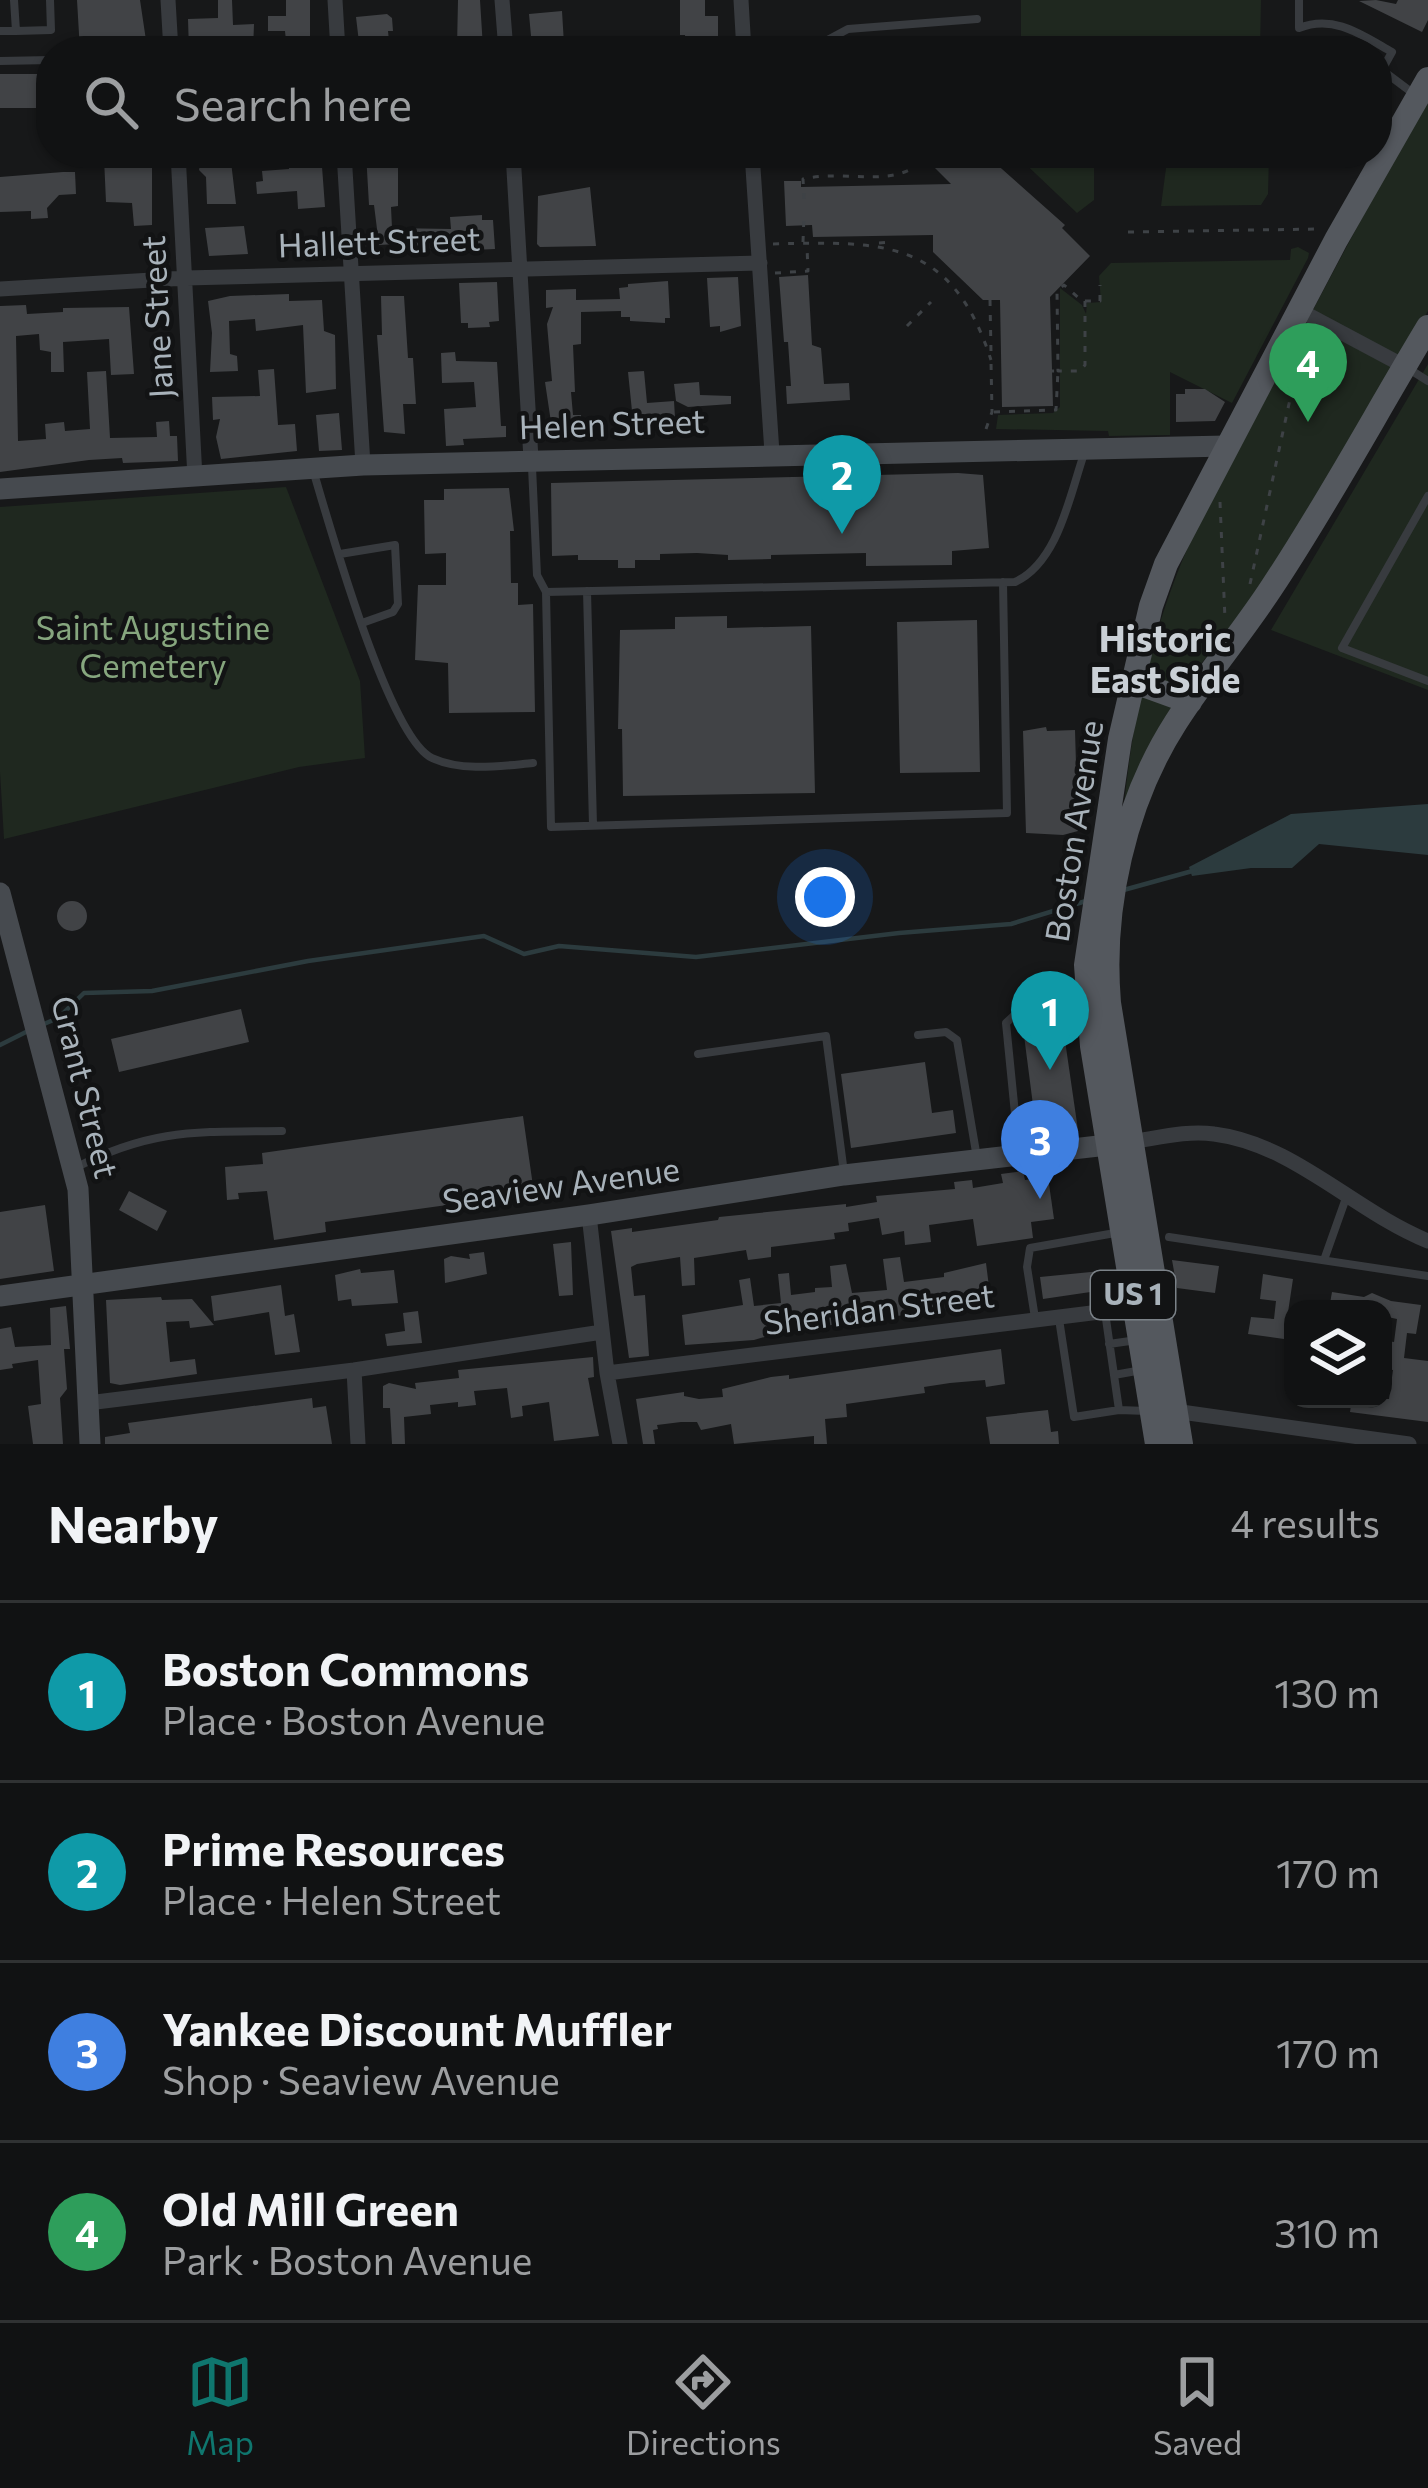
<!DOCTYPE html>
<meta charset="utf-8">
<style>
body{margin:0;font-family:Commissioner,sans-serif;background:#1e2021;color:#f1f3f6}
.controls{position:absolute;right:36px;bottom:36px;display:grid;overflow:hidden;border-radius:24px;box-shadow:0 3px 9px #0004}
.controls button{width:108px;height:108px;display:grid;place-items:center;padding:0;border:0;border-bottom:3px solid #303233;background:#111213;color:#f1f3f6;font:60px sans-serif}
.you{position:absolute;left:825px;top:897px;width:42px;height:42px;margin:-30px;border:9px solid #fff;border-radius:50%;background:#1a73e8;box-shadow:0 0 0 18px #1a73e833}
.badge{display:grid;place-items:center;width:78px;height:78px;border-radius:50%;background:#0f766e;color:#fff;font-size:39px;font-weight:700}
.pin{position:absolute;translate:-50% -99px;filter:drop-shadow(0 3px 6px #0008)}
.pin::after{content:'';position:absolute;top:63px;width:42px;height:36px;background:inherit;clip-path:polygon(0 0,100% 0,50% 100%)}
.list{margin:0;padding:0;list-style:none}
h2{display:flex;justify-content:space-between;align-items:center;height:156px;margin:0;padding:0 48px;font-size:51px}
h2 small{font-size:39px;font-weight:400;color:#9c9ea0}
.list li{display:grid;grid-template-columns:78px 1fr auto;gap:36px;align-items:center;box-sizing:border-box;height:180px;padding:0 48px;border-top:3px solid #303233}
.list b{display:block;font-size:45px;white-space:nowrap}
.list p{margin:0;font-size:39px;white-space:nowrap;color:#9c9ea0}
.list em{font-size:39px;font-style:normal;color:#9c9ea0}
.icon{flex:none;width:66px;height:66px;fill:none;stroke:currentColor;stroke-width:2;stroke-linecap:round;stroke-linejoin:round}
.map{position:relative;flex:none;width:1428px;height:1444px;overflow:hidden}
.search{position:absolute;background:#111213;box-shadow:0 3px 9px #0004;left:36px;right:36px;top:36px;height:132px;display:flex;align-items:center;gap:30px;box-sizing:border-box;padding:0 42px;border-radius:48px;color:#9c9ea0;font-size:45px}
.sheet{height:876px;background:#111213}
nav{display:flex;justify-content:space-around;align-items:center;box-sizing:border-box;height:168px;border-top:3px solid #303233;background:#111213;font-size:33px;color:#9c9ea0}
nav a{display:grid;justify-items:center;gap:6px}
nav .on{color:#0f766e}
.map>svg:first-child{display:block}
.green{fill:#1f281f}
.water{fill:#2c3b3e}
.lines{fill:none;stroke-linecap:round;stroke-linejoin:round}
.stream{stroke:#2c3b3e;stroke-width:4.5}
.building{fill:#414346}
.path{stroke:#3e4246;stroke-width:3;stroke-dasharray:6 9;stroke-linecap:butt}
.lane{stroke:#383b3f;stroke-width:8}
.street{stroke:#383b3f;stroke-width:15}
.secondary{stroke:#464a4f;stroke-width:21}
.primary{stroke:#54585e;stroke-width:24}
.labels{text-anchor:middle;stroke-width:9;stroke-linejoin:round;paint-order:stroke}
.shield{fill:#121314;stroke:#7b8288;stroke-width:3}
.shield-label{font-size:30px;font-weight:bold;fill:#a8b2ba}
.street-label{font-size:33px;fill:#a8b2ba;stroke:#121314}
.park-label{font-size:33px;fill:#86a67e;stroke:#121314}
.neighbourhood-label{font-size:36px;font-weight:bold;fill:#cad0d6;stroke:#121314}
</style>
<div class="map">
<svg width="1428" height="1444" viewBox="0 0 1428 1444">
<rect width="100%" height="100%" fill="#171819"/>
<path class="green" d="M1021 0H1261L1260 51H1021Z
M1428 94V311L1264 583 1190 678 1124 805C1134 707 1154 623 1194 533Z
M1014 153H1094V200L1077 213Z
M1168 153H1269L1268 194 1261 205 1161 206Z
M1298 247 1309 253 1308 258 1232 403 1170 372V435L1109 436 1108 431 996 429 998 415 1053 413 1060 407V288L1082 305 1086 314 1087 303 1101 302 1099 276 1111 263 1290 260 1291 249Z
M1428 364V690L1271 630Z
M286 487 360 681 365 758 299 767 4 839 0 772V507Z"/>
<path class="water" d="M1428 804V855L1319 844 1292 868H1251L1192 876 1189 867 1291 814Z"/>
<g class="lines">
<path class="stream" d="M1120 891 1196 870
M44 1024 58 1018 84 993 152 991 308 961 484 936 524 954 559 946 696 957 899 933 1011 924 1086 901
M0 1045 28 1031"/>
</g>
<path class="building" d="M77 0H140L147 47 80 51Z
M218 0H232L233 25 254 24 253 51H189L188 19 218 18Z
M286 0H310V38L314 37 315 51H287L285 31H268V16H286Z
M458 0H480L483 48 457 47Z
M680 0H705V16H718V38H703L704 51H686L685 35H680Z
M1376 0 1396 4 1398 0H1428V20L1422 32 1359 1Z
M562 11 564 44 532 47 529 14Z
M387 14 392 18 393 31H388L390 51H360L356 17Z
M929 36 930 51H857V41Z
M0 74H51V108H0Z
M117 153H152V225L134 226 132 203 106 202 104 158 117 157Z
M202 153H230L236 204H207L206 177 199 170Z
M321 153 325 207 298 209 297 191 257 194 256 182 263 181 262 171 289 169 288 154Z
M366 153H398V206L391 207 392 228 451 229 450 217 482 215V220H493L495 249 452 251V248L413 249 412 243 379 245 374 205H369Z
M945 153H984L1065 225 1062 228 1090 256 1050 297 1053 406 1002 407 1000 300H983L933 252V235L813 237 812 225 786 226 784 181H801V187L951 184 933 166Z
M63 172H75L76 194 59 195 47 208 48 218 31 219V211L0 212V177Z
M590 187 596 246 540 247 537 244 538 196Z
M244 226 248 254 209 256 205 228Z
M808 275 812 345 821 348 824 384 849 383 850 400 787 404 786 386H791L788 342H784L779 277Z
M738 277 741 326 720 332V326L710 327 707 278Z
M668 281 670 318H665V323L630 321V317H621V311L581 312V344L573 345 575 392H571L573 415H581L582 429H552L545 382 552 381 547 324 553 307 546 308V290L576 289V300L620 299 619 288 628 287V284Z
M497 282 499 321 489 322 490 327 468 328V323H461L459 283Z
M289 294V301L322 300 324 331 335 335 336 389 306 393 303 325 256 331 255 319 229 321 230 354 237 356 238 371 210 372 212 333 208 301 230 296Z
M381 296H404L408 358H413L416 404H403L405 434 384 432 377 335H382Z
M26 305 27 314 63 312V308L129 307 134 374 111 375 109 339 63 342 64 372H51V352L40 350 39 334 16 336 18 441 46 439 45 424 64 422 65 431 90 429 87 372 106 371 110 438 157 437 156 422 169 421 170 436H177L178 461 123 463 122 458 89 460 0 472V306Z
M455 352 456 361 497 362 501 426H506V437L463 439 464 445 446 446 444 409 476 407 474 382 442 383 441 353Z
M274 369 278 425 295 424 297 451 221 459 216 437 220 419 213 420 212 397 260 396 258 370Z
M644 371 647 403 674 401 676 434 661 435 660 421 637 424V428L625 429 622 425 621 412 632 411 628 372Z
M699 382 700 395 731 396V404L688 407 676 401 674 384Z
M1185 389H1205L1225 402 1215 421 1176 422V394H1185Z
M339 413 342 450 319 451 316 415Z
M958 473 983 475 989 548 952 551V565L866 566V553L771 555V559L728 560V555L697 553 660 554V560H635V568H618V560H578V555L552 556 551 483Z
M509 488 514 531H510L511 583H518V605L533 604 535 712 449 713 448 663 415 660 418 585H446V553L425 554 424 500H444V489Z
M727 616V628L811 626 815 793 623 796 622 729H618L620 630 675 629V617Z
M977 620 980 772 900 773 897 622Z
M1046 727 1047 731 1075 730 1078 831 1063 835 1026 833 1023 731Z
M57 916a15 15 0 1 1 30 0a15 15 0 1 1-30 0Z
M241 1009 249 1042 119 1072 111 1039Z
M1061 1013 1078 1130 1037 1136 1022 1020Z
M925 1062 932 1113 953 1110 956 1133 851 1148 841 1074Z
M523 1116 534 1193 325 1222 326 1232 274 1240 267 1191 238 1193 239 1199 227 1200 225 1167 263 1164 262 1153Z
M1023 1171 1025 1180 1048 1177 1054 1219 1031 1222 1033 1238 977 1246 973 1219 929 1225 931 1242 905 1245 904 1231 882 1235 879 1218 848 1223 849 1231 834 1233 835 1239 771 1247V1257L748 1260 746 1250 694 1258 695 1285 682 1286 680 1257 637 1264 631 1267 634 1296 645 1295 649 1356 629 1358 611 1231 632 1228V1232L718 1220 719 1217 846 1204V1207L877 1202 876 1196 955 1189 954 1182 972 1180 973 1188 1003 1183 1001 1174Z
M129 1191 167 1211 157 1231 119 1210Z
M45 1205 54 1271 0 1279V1212Z
M571 1242 573 1295 559 1296 553 1244Z
M484 1252 487 1274 445 1283 444 1259 451 1256 470 1259 469 1254Z
M900 1257 904 1282 944 1277V1273L986 1263 991 1303 781 1332 754 1340 685 1345 682 1315 743 1305 739 1280 750 1278 754 1306 781 1303 778 1274 789 1273 791 1295 815 1292V1288L832 1287 830 1266 846 1264 852 1293 887 1290 883 1259Z
M1172 1260 1219 1266 1215 1293 1177 1288Z
M360 1269 361 1273 394 1270 398 1303 352 1306 351 1299 338 1301 335 1275Z
M1101 1271 1104 1290 1043 1299 1040 1277Z
M1263 1274 1293 1279 1284 1339 1248 1334 1251 1317 1274 1319 1276 1301 1260 1299Z
M281 1285 285 1316 294 1314 300 1352 275 1355 269 1312 214 1321 211 1296Z
M1332 1292 1364 1297 1372 1293 1391 1301 1421 1305 1416 1334 1407 1333 1404 1358 1428 1361V1422L1350 1412 1352 1399H1389L1393 1370 1384 1369 1387 1341 1394 1342 1397 1319 1383 1316V1309H1329Z
M161 1297 162 1300 192 1299 214 1325 190 1328 189 1321 166 1322 170 1362 195 1359 197 1374 120 1385 110 1383 106 1300Z
M66 1306 70 1349H64L67 1389 60 1398 63 1444H33L28 1406 41 1404 38 1360 12 1364 13 1368 0 1370V1329L11 1327 15 1347 51 1345 50 1308Z
M418 1311 422 1343 387 1346 385 1334 405 1331 403 1313Z
M1001 1349 1005 1384 986 1387 985 1380 950 1383 924 1387 925 1393 846 1404 847 1417 825 1419 827 1444H814V1436L734 1444 731 1424 701 1430 697 1422H681L657 1425 658 1429 653 1430 655 1444H643L636 1399 684 1392V1396L699 1399 723 1397 722 1389 771 1377 789 1375V1379Z
M593 1357 594 1377 588 1378 599 1436 554 1441 549 1402 522 1406 523 1416 511 1418 507 1388 474 1391 476 1405 458 1407V1402L430 1405 431 1414 404 1417 405 1444H392L390 1408H383V1386L389 1383 416 1389 415 1383 459 1378 458 1370Z
M312 1398 313 1408 326 1406 332 1444H105V1437L130 1433 128 1423Z
M1048 1410 1051 1432 1058 1431 1059 1444H990L986 1417Z"/>
<g class="lines">
<path class="path" d="M804 199 803 179C849 168 898 193 931 153
M1128 232 1318 229
M803 242 804 215
M879 243 891 242
M773 244C884 241 952 239 991 360
M775 273 808 271 807 247
M990 300 991 352
M1085 301V365L1080 371H1058L1057 291 1064 285 1082 301H1100V285
M907 326 931 302
M994 412 1056 410 1058 371H1052
M986 429 992 412 991 362
M1220 502 1225 619
M1250 584 1300 353"/>
<path class="lane" d="M14 0 16 31 51 30 50 0
M1299 0V28C1334 14 1362 35 1392 52L1382 70 1414 94
M0 31H16
M807 51 848 29 977 19
M0 61 51 60
M754 160 772 159
M1409 369 1428 381
M532 467 537 575 546 592 551 827 1007 813 1003 582
M313 470C329 523 388 737 432 758 463 772 500 766 533 763
M1428 496 1342 648 1428 681
M340 554 395 545 398 604 393 612 362 623
M587 591 593 825
M546 592 1015 582C1059 562 1070 493 1085 451
M918 1035 946 1032 957 1040 977 1158
M698 1054 826 1036 844 1173
M1019 1154 1006 1023 1021 1009
M75 1168C152 1128 198 1132 282 1131
M1169 1237 1428 1276
M1324 1260 1346 1198
M1035 1318 1027 1267 1030 1248 1115 1233
M1059 1319 1074 1417 1119 1410 1105 1312
M1109 1344 1137 1340
M1114 1375 1142 1370
M1119 1410 1147 1411"/>
<path class="street" d="M168 0 171 51
M335 0 338 51
M502 0 506 51
M741 0 744 51
M178 153 195 478
M344 153 363 465
M513 153 531 459
M752 153 772 453
M0 289 186 278 760 263
M1299 310 1404 366
M1131 1142C1158 1138 1187 1130 1214 1134 1294 1144 1354 1211 1428 1241
M589 1215 607 1373 620 1444
M354 1370 358 1444
M607 1373 1140 1307
M88 1403 354 1370 602 1332
M1167 1410 1409 1444"/>
<path class="secondary" d="M0 489 363 465 1226 446
M0 893 78 1189 90 1444
M0 1296 589 1215 844 1175 1125 1143"/>
<path class="primary" d="M1132 681 1190 702
M1157 1444 1092 1046 1086 965 1120 739 1151 606 1166 564 1336 240 1428 79
M1181 1444 1109 1003C1101 908 1124 803 1176 722 1206 675 1242 633 1272 587 1328 503 1376 413 1428 327"/>
</g>
<g class="labels">
<rect class="shield" x="1091" y="1271" width="84" height="48" rx="9"/>
<g class="shield-label">
<text x="1133" y="1305">US 1</text>
</g>
<g class="street-label">
<text transform="translate(379 242) rotate(-2)" y="12">Hallett Street</text>
<text transform="translate(157 317) rotate(-93)" y="12">Jane Street</text>
<text transform="translate(612 424) rotate(-2)" y="12">Helen Street</text>
<text transform="translate(1074 831) rotate(-81)" y="12">Boston Avenue</text>
<text transform="translate(85 1087) rotate(76)" y="12">Grant Street</text>
<text transform="translate(561 1185) rotate(-8)" y="12">Seaview Avenue</text>
<text transform="translate(879 1309) rotate(-7)" y="12">Sheridan Street</text>
</g>
<g class="park-label">
<text x="153" y="640">Saint Augustine<tspan x="153" dy="38">Cemetery</tspan></text>
</g>
<g class="neighbourhood-label">
<text x="1165" y="652">Historic<tspan x="1165" dy="41">East Side</tspan></text>
</g>
</g>
</svg>
<div class="controls">
<button><svg class="icon" aria-label="layers" viewBox="0 0 24 24"><path d="M12 4l9 5-9 5-9-5zM3 14l9 5 9-5"/></svg></button>
</div>
<div class="you"></div>
<div class="pin badge" style="left:1050px;top:1070px;background:#0f9aa8">1</div>
<div class="pin badge" style="left:842px;top:534px;background:#0f9aa8">2</div>
<div class="pin badge" style="left:1040px;top:1199px;background:#3f7fe0">3</div>
<div class="pin badge" style="left:1308px;top:422px;background:#2e9e5b">4</div>
<div class="search"><svg class="icon" aria-label="search" viewBox="0 0 24 24"><circle cx="10" cy="10" r="6"/><path d="M15 15l6 6"/></svg>Search here</div>
</div>
<section class="sheet">
<h2>Nearby<small>4 results</small></h2>
<ul class="list">
<li><span class="badge" style="background:#0f9aa8">1</span><div><b>Boston Commons</b><p>Place · Boston Avenue</p></div><em>130 m</em></li>
<li><span class="badge" style="background:#0f9aa8">2</span><div><b>Prime Resources</b><p>Place · Helen Street</p></div><em>170 m</em></li>
<li><span class="badge" style="background:#3f7fe0">3</span><div><b>Yankee Discount Muffler</b><p>Shop · Seaview Avenue</p></div><em>170 m</em></li>
<li><span class="badge" style="background:#2e9e5b">4</span><div><b>Old Mill Green</b><p>Park · Boston Avenue</p></div><em>310 m</em></li>
</ul>
</section>
<nav>
<a class="on"><svg class="icon" aria-label="map" viewBox="0 0 24 24"><path d="M3 6l6-2 6 2 6-2v14l-6 2-6-2-6 2zM9 4v14M15 6v14"/></svg>Map</a>
<a><svg class="icon" aria-label="directions" viewBox="0 0 24 24"><path d="M12 3l9 9-9 9-9-9zM9 14v-3h6M13 9l2 2-2 2"/></svg>Directions</a>
<a><svg class="icon" aria-label="saved" viewBox="0 0 24 24"><path d="M7 4h10v16l-5-4-5 4z"/></svg>Saved</a>
</nav>
